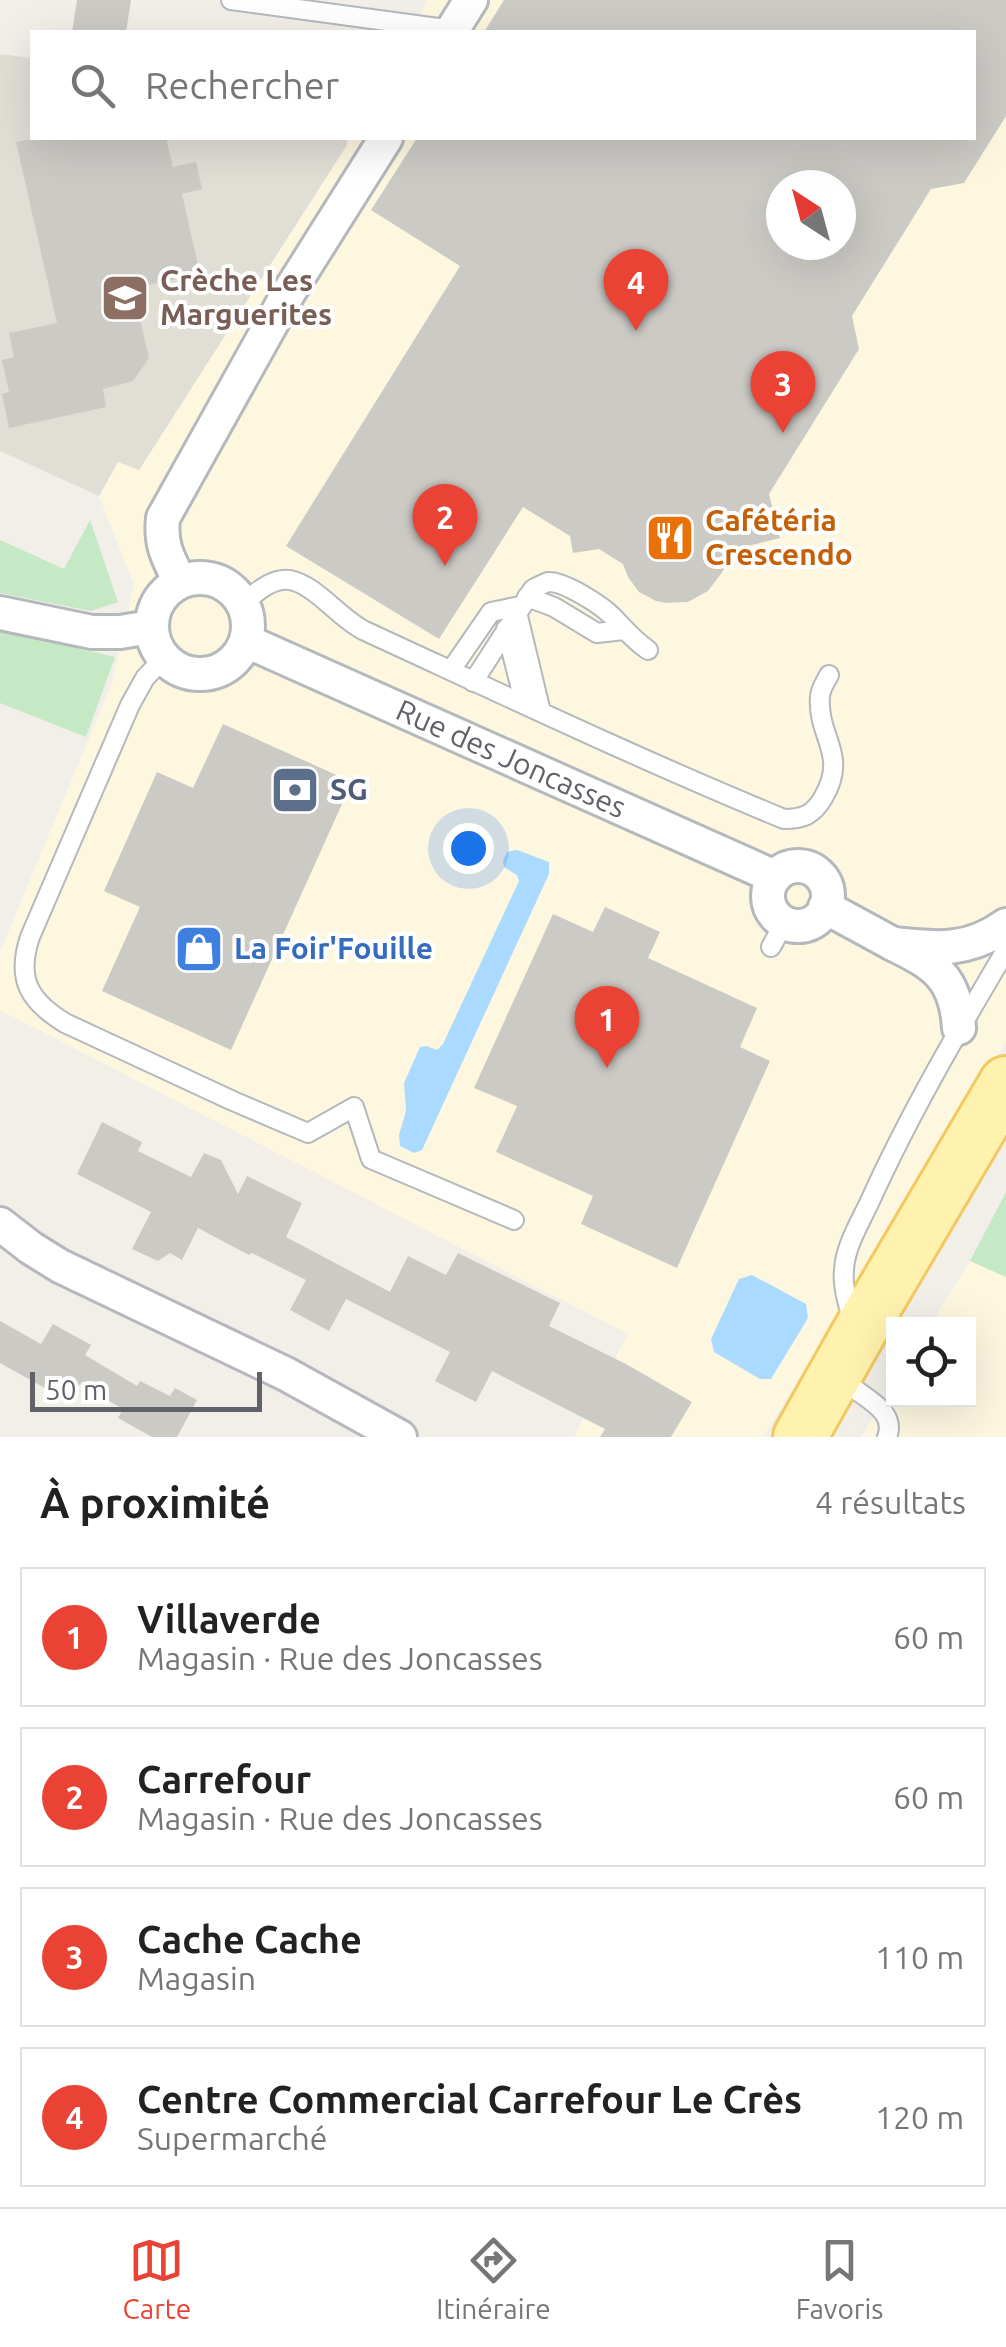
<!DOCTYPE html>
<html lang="fr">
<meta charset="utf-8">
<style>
body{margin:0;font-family:Ubuntu,sans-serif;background:#f2f2f2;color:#222}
.controls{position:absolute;right:30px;bottom:30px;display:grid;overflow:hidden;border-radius:0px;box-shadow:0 10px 40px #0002}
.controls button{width:90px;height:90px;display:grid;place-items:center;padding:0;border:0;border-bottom:2px solid #e0e0e0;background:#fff;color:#222;font:50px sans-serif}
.compass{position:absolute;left:766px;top:170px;width:90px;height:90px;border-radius:50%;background:#fff;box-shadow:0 10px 40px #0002;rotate:324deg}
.scale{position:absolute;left:30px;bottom:25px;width:232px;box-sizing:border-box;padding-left:10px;border:5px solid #5f6368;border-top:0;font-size:28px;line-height:35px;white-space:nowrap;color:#5f6368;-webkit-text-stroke:8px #fff;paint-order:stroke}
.you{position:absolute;left:468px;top:848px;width:35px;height:35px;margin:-25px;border:8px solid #fff;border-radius:50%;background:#1a73e8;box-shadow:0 0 0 15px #1a73e833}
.badge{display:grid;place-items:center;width:65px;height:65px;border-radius:50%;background:#ea4335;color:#fff;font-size:32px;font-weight:700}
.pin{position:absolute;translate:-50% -82px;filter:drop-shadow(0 2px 5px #0008)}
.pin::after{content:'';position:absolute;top:52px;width:35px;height:30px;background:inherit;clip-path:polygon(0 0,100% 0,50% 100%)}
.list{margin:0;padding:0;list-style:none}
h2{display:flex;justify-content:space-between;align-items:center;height:130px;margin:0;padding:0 40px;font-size:42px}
h2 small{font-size:32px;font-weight:400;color:#767676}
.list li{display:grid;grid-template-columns:65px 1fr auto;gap:30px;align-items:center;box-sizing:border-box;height:140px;margin:0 20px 20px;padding:0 20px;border:2px solid #e0e0e0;border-radius:0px}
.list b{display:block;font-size:38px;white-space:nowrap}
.list p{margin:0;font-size:32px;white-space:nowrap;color:#767676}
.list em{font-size:32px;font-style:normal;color:#767676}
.icon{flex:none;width:55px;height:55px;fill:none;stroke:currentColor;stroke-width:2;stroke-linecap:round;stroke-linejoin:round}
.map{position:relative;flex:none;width:1006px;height:1437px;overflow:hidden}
.search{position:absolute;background:#fff;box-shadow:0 10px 40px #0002;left:30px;right:30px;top:30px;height:110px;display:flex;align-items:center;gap:25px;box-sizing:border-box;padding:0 35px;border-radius:0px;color:#767676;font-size:38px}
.sheet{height:770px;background:#fff}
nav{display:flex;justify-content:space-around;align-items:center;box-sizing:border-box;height:140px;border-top:2px solid #e0e0e0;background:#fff;font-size:28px;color:#767676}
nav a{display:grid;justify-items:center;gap:5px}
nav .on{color:#ea4335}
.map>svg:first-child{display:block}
.commercial{fill:#fef7e0;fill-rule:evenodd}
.education{fill:#e1ded6}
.green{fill:#c5e8c5}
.water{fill:#aadaff}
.building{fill:#cccac5;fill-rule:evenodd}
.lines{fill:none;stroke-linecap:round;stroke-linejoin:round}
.lane-casing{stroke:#b5b8bc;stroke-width:22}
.street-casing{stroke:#b5b8bc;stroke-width:38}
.primary-casing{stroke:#f2c960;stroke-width:58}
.lane{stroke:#fff;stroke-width:18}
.street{stroke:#fff;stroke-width:32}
.primary{stroke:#fff2af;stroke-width:52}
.labels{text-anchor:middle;stroke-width:8;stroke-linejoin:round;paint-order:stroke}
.education-label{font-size:30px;font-weight:bold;fill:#785e54;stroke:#fff;text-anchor:start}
.food-label{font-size:30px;font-weight:bold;fill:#c56008;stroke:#fff;text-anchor:start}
.street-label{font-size:30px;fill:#5f6368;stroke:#fff}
.service-label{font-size:30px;font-weight:bold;fill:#4e5e75;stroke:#fff;text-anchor:start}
.shop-label{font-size:30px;font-weight:bold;fill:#366cbe;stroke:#fff;text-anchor:start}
</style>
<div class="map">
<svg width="1006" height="1437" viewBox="0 0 1006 1437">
<rect width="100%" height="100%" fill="#f1efe8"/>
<path class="commercial" d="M428 0H1006V1042L763 1437H574L628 1334 0 1010V952L112 683 134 584 99 496 118 462 139 470 351 138H974V32H410ZM781 185H841V245H781Z
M970 1261 1006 1277V1437H861L893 1385 894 1400H968V1324H931Z"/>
<path class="education" d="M0 54 32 58V138H346L347 145 139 470 118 462 99 496 0 451Z"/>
<path class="green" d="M90 520 118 602 91 611 0 593V540L64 569Z
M0 630 115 657 86 737 0 703Z
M1006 1192V1277L970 1261Z"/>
<path class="water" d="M517 850 549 862V874L422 1150 414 1153 400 1146 399 1135 406 1111 404 1083 420 1047 426 1046 437 1050 443 1044 519 881 517 875 504 867 503 861 507 852Z
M752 1275 806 1304 808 1318 771 1379H760L714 1352 711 1339 739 1279Z"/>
<path class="building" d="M77 0H131L126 32H72Z
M504 0H1006V116L964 183 931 189 852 316 859 349 769 494 780 538 729 551 723 571 708 591 688 602 666 603 656 601 639 592 628 577 623 564 599 549 573 553 570 536 523 507 439 639 286 546 460 266 371 210 417 138H974V32H484ZM781 185H841V245H781Z
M35 138H166L173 167 196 162 202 189 182 194 200 274 133 288 149 358 133 381 103 389 106 407 9 428 2 394 9 392 2 360 14 357 9 333 57 323 16 142Z
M223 724 352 782 231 1050 102 991 140 907 104 891 157 772 193 788Z
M605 907 660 932 648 958 757 1008 740 1047 770 1061 677 1268 581 1224 593 1196 496 1152 517 1106 474 1088 553 914 593 932Z
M102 1122 142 1142 138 1151 191 1177 204 1153 221 1160 238 1194 247 1176 302 1203 286 1237 390 1292 408 1256 446 1275 458 1253 560 1303 549 1326 626 1364 692 1402 671 1437H600L605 1429 492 1371 476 1402 435 1381 450 1352 346 1299 329 1331 290 1310 306 1280 252 1253 249 1255 198 1228 182 1260 170 1253 158 1261 132 1249 151 1212 77 1174Z
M0 1321 41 1344 53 1324 91 1345 85 1355 137 1386 140 1381 170 1396 175 1388 197 1400 177 1437H152L118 1418 123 1409 80 1384 68 1401 0 1363Z"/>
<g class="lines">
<g class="lane-casing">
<path id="lane" d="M231 0 453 30
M527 597 554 607 597 633 624 630
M243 603C256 593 272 577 290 580 316 585 340 619 365 631 504 695 643 761 784 819 803 819 813 815 823 798 849 754 817 738 820 697 820 689 825 683 829 675
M517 612 541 712
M506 629 525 705
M164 658 145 678 130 705 30 937C16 979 29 1001 65 1023L233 1101 308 1133 354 1107 371 1159 514 1220
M451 670 491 612 520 606
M473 682 533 589C535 588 545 583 548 582 564 581 601 605 612 616 625 629 632 639 648 650
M771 947 784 923
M853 1323C849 1306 842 1288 844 1270 845 1246 861 1221 871 1199 910 1113 958 1031 1006 950
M856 1390C872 1402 896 1414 887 1437"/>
</g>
<g class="street-casing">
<g id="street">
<path d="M451 32 471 0"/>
<circle cx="200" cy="626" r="48"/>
<path d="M180 582C168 558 160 545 163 518L289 292 386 138"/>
<path d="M0 613 92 632H120L151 627"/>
<path id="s1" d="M246 641 775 877"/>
<circle cx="798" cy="896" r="30"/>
<path d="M825 907 893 944"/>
<path d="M959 1028C956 978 936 965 893 944 937 949 969 952 1006 925"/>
<path d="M0 1224 31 1248 60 1266 286 1374 400 1437"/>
</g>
</g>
<g class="primary-casing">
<path id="primary" d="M800 1437 858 1334 1006 1083"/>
</g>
<use href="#lane" class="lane"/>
<use href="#street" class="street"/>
<use href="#primary" class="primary"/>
</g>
<defs>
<g id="school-square" transform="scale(2.5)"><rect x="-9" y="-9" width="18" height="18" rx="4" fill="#8d6e63" stroke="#fff"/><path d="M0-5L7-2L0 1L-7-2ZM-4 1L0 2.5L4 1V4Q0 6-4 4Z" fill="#fff"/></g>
<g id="restaurant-square" transform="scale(2.5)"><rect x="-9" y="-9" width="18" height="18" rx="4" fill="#e8710a" stroke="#fff"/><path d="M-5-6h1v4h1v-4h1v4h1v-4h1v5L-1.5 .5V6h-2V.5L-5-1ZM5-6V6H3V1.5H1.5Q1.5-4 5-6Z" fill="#fff"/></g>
<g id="bank-square" transform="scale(2.5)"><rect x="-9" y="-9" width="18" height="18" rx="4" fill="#5c6f8a" stroke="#fff"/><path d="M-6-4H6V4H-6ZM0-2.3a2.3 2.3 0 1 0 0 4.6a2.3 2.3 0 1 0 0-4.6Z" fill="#fff"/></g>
<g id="shop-square" transform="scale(2.5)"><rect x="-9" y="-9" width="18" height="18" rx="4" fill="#3f7fe0" stroke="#fff"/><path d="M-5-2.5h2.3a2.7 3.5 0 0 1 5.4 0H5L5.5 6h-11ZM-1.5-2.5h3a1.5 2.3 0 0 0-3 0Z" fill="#fff"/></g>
</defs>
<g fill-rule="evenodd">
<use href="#school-square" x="125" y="298"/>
<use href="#restaurant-square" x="670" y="538"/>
<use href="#bank-square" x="295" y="790"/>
<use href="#shop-square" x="199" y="949"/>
</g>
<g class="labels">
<g class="education-label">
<text x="160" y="291">Crèche Les<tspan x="160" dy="34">Marguerites</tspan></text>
</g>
<g class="food-label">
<text x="705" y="531">Cafétéria<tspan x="705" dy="34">Crescendo</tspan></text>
</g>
<g class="street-label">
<text dy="10" stroke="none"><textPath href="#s1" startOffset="290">Rue des Joncasses</textPath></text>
</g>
<g class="service-label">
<text x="330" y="800">SG</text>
</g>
<g class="shop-label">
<text x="234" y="959">La Foir'Fouille</text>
</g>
</g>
</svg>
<div class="controls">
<button><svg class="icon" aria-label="locate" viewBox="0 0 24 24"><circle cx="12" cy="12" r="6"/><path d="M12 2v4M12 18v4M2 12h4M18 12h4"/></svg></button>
</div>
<svg class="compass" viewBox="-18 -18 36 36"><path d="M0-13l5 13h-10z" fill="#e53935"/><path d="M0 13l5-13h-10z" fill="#767676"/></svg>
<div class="scale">50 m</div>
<div class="you"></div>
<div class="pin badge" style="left:607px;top:1068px">1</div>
<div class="pin badge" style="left:445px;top:566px">2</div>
<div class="pin badge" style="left:783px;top:433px">3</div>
<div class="pin badge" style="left:636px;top:331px">4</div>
<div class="search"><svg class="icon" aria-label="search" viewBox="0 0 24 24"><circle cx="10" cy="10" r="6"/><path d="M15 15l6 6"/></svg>Rechercher</div>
</div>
<section class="sheet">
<h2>À proximité<small>4 résultats</small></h2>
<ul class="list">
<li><span class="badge">1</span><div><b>Villaverde</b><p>Magasin · Rue des Joncasses</p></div><em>60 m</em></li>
<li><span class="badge">2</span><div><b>Carrefour</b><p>Magasin · Rue des Joncasses</p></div><em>60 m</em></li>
<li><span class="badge">3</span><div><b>Cache Cache</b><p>Magasin</p></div><em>110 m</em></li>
<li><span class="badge">4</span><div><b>Centre Commercial Carrefour Le Crès</b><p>Supermarché</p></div><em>120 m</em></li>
</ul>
</section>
<nav>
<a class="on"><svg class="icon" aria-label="map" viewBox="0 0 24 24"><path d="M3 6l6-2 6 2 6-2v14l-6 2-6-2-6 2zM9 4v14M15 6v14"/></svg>Carte</a>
<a><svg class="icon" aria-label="directions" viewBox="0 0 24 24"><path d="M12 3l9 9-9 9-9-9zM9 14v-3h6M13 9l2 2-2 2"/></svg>Itinéraire</a>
<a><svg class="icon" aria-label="saved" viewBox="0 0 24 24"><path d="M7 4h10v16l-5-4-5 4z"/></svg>Favoris</a>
</nav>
